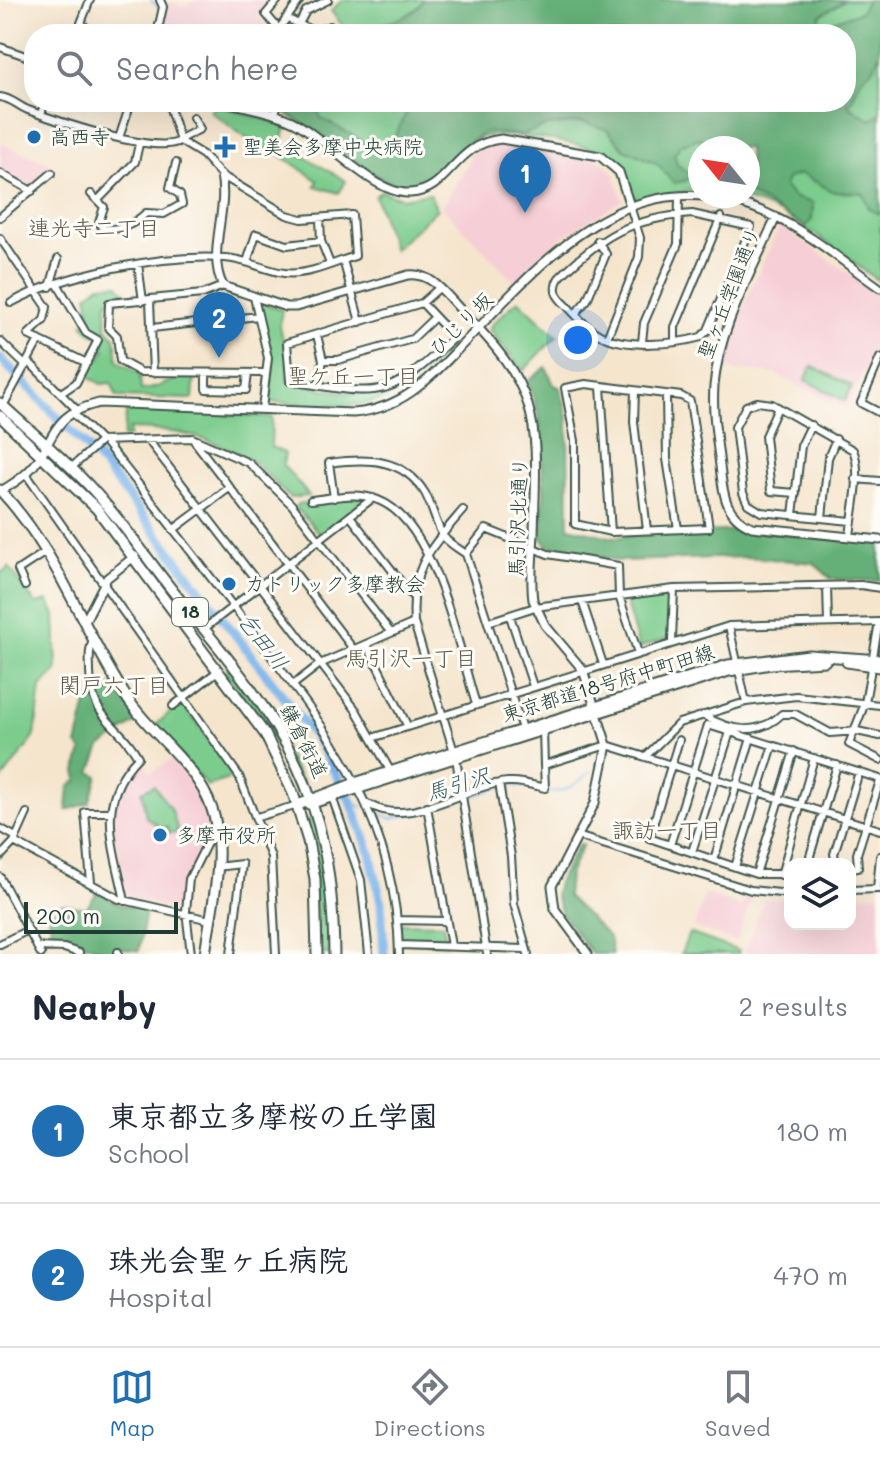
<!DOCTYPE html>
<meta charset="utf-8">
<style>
body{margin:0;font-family:Mali,"Klee One",sans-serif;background:#f2f2f3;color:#1f2937}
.controls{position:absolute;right:24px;bottom:24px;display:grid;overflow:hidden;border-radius:16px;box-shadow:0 8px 32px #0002}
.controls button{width:72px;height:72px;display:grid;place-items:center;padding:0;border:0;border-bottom:2px solid #e0e1e3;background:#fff;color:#1f2937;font:40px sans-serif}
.compass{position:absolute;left:688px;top:136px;width:72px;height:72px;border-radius:50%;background:#fff;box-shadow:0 8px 32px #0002;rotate:300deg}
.scale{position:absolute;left:24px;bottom:20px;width:154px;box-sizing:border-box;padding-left:8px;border:4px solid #1f3d34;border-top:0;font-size:22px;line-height:28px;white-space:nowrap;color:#1f3d34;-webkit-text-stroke:6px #fdfcf7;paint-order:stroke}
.you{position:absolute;left:578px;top:340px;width:28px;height:28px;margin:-20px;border:6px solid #fff;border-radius:50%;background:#1a73e8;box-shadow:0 0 0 12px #1a73e833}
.badge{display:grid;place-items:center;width:52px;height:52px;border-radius:50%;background:#1f6fb2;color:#fff;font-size:26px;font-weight:700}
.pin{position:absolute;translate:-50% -66px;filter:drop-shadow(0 2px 4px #0008)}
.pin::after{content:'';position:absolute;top:42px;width:28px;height:24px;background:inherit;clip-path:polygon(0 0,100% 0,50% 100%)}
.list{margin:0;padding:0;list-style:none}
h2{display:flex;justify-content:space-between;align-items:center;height:104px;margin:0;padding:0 32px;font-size:34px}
h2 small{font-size:26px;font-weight:400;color:#747a83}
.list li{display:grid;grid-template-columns:52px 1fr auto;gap:24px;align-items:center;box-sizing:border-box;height:144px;padding:0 32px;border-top:2px solid #e0e1e3}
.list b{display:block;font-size:30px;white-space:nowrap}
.list p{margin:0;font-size:26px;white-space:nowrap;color:#747a83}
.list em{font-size:26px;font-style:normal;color:#747a83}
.icon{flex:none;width:44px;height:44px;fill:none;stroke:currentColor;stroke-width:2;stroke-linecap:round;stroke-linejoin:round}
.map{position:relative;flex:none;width:880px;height:954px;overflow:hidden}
.search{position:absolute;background:#fff;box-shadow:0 8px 32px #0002;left:24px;right:24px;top:24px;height:88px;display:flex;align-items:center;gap:20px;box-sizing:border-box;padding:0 28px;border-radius:32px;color:#747a83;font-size:30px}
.sheet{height:392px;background:#fff}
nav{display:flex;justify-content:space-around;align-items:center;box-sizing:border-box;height:112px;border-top:2px solid #e0e1e3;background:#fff;font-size:22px;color:#747a83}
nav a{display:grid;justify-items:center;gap:4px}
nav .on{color:#1f6fb2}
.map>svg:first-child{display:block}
.built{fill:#f6cfd6}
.green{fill:#7ccc8d;stroke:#4e8460;stroke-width:2}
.forest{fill:#65b078;stroke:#427656;stroke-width:2}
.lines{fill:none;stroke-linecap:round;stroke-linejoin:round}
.stream{stroke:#7ab4eb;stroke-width:2}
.river{stroke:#7ab4eb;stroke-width:9}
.minor-casing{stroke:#3f564b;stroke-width:10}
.tertiary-casing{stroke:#3f564b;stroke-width:11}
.primary-casing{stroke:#3f564b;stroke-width:13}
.minor{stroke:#fff;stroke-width:6}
.tertiary{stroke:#fff;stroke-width:7}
.primary{stroke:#fff;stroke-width:9}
.poi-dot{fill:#1f6fb2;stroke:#fdfcf7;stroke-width:3}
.labels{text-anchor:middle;stroke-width:6;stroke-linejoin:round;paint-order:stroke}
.shield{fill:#fdfcf7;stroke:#62766e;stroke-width:2}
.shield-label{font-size:18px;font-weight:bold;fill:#1f3d34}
.poi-label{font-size:20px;fill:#1f3d34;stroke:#fdfcf7;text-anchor:start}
.street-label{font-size:20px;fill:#1f3d34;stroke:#fdfcf7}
.neighbourhood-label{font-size:22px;fill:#5f5a4c;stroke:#fdfcf7}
.water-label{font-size:22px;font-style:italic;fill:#3a616b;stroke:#fdfcf7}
</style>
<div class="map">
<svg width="880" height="954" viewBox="0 0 880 954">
<rect width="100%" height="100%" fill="#fdfcf7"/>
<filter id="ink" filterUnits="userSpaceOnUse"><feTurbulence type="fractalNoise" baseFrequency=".0125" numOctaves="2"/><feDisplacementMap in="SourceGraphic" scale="16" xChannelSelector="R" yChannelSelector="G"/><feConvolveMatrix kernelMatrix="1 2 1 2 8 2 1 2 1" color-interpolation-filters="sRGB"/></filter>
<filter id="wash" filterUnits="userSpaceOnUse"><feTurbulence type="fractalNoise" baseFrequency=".006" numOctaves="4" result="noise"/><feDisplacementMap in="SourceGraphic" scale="32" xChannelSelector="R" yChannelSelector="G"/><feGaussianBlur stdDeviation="1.8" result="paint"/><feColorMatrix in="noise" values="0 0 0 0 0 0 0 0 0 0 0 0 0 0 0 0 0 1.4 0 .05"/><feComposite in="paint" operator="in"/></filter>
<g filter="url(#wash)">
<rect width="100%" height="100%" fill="#f5e5cd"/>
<path class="built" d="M195 0H271L258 17 269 24 261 34H160L168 2 183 7Z
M0 142 53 166 49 173 31 189 0 171Z
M490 144 598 159 614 173 623 200 562 238 516 284 442 207 471 159 469 154Z
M780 225 880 295V338L846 410 775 374 721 369 736 323Z
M140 757 151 773 174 758 194 780 210 812 212 822 206 828V842L193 868 189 869 181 911 126 897 111 817 121 782Z
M705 894 741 907 746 894 753 896 736 942 694 927Z
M880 894V954H744L764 899 790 900V924H850V895Z"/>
<path class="green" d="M342 0H880V282C834 249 787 206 729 196H748V148H700V190L636 199C625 189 626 169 613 158 595 143 497 129 476 139 449 151 438 192 403 188 374 184 316 126 279 111L281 102H846V34H341L345 29 331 11Z
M217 105 286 126 282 143 346 181 339 193 315 186 318 181 270 148 265 152 210 111Z
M381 191 401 198 429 193 437 209 393 250 375 196Z
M118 284 129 297H140L107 301 106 328 115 337 118 361 140 374 141 390C160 390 177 374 195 375L193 399 117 397 111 383 101 384 84 374 93 356 100 359 105 350 98 346 101 338 88 331 83 323 90 322 88 295 100 285Z
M518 300 557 336 523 371 490 331 491 325Z
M260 302 282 310 279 327 288 354V382C329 389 374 405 412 379 426 368 440 349 455 343 380 418 369 407 268 402L272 357Z
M812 366 852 386 845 401 805 380Z
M127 408 272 417 271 447 285 453 283 465 309 496 290 498C277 486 264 468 248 459 211 437 173 429 129 429V437H123Z
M352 497 364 498V501L321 535 296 508 298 504Z
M9 567 36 604 48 601 55 615 57 671 41 687 35 736 0 782V574Z
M669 594 668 638 639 648 625 600Z
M229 666 257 699 304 786 296 789 268 731 225 672Z
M181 702 235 773 234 777 207 786 155 726Z
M154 785 172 811 178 832 168 833 167 827 161 828 146 817 142 791Z
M315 818 325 862 329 954H320L307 820Z
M399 923 443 924 447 944 402 942Z
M689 933 739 951 738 954H681Z"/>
<path class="forest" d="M423 0H845L821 15 815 31H825L835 20 860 12 867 0H880V53L874 67 861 79 849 106 871 120 880 113V215L869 208 862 193 834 192 801 174 788 178 784 186 793 197 813 203 812 219 806 227 749 194 748 148H718L699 138 680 145 674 155 678 165 691 175 685 181 673 183 658 164 624 149 608 130 583 122 548 126 521 135 485 132 469 142 431 181 403 189 386 182 280 108 281 102H314L321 118 375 148 392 143 408 109 399 102H846V34H346C368 25 412 23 423 0Z
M546 367 554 385 560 387 568 417 569 527 610 537 743 530 880 544V581L831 579 814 563 749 557 619 561 547 545 541 537 544 493 539 416 528 381Z
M113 685 138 721 101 747 91 772 98 776 89 803 67 810 69 786 78 780 76 771 82 751 77 745 87 703Z
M578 844H583L569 874 567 896 609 937 612 954H592L562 914 555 895 558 882Z
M98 891 118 904 146 910 139 951 117 948 115 954C106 953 65 935 51 930L49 916 62 904 86 908Z"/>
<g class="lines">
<path class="stream" d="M151 0 159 8
M466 799C480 794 495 787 509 786 552 784 550 808 591 771
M351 802 362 807
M435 808 460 801
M376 813 392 818 418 813"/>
<path class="river" d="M0 358 100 461 318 741 351 802 370 852 381 902 384 954"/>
</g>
</g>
<g filter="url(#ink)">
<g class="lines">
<g class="minor-casing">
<path id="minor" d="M90 0 81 23 93 34
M286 18 313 31 330 26
M300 22 306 11 328 0
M276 26 266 14 278 0
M157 34 163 7 160 0
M267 34 281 26 300 0
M0 47 34 59
M0 97C11 98 18 106 28 110 57 121 155 155 180 141
M41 114 45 102
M275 115 278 102
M119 138 131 102
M180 139 200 129 193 117
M0 173 32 191
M91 194 104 207 99 222 103 229C122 230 133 225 146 213L164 214 182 204 180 195 170 188 176 163
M99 199 135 162 139 144
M692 214 751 227 708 330 701 337C673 345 626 348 600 335 586 328 577 316 566 305 557 297 552 290 559 278 602 235 631 218 692 214Z
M0 217 52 173
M320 218 321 241 330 264
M0 238 47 307 44 320 28 335 87 363
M343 260 360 322
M247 262 256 234 287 245 321 241
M138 264 143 301
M58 285 86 333 98 340 76 383 61 393
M223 286 203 294 109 303 108 327 117 336 120 361 140 372 265 373
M50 287 58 259
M254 297 268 358 262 409
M150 301 153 373
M11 303C64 273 163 254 225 258 246 259 264 270 284 273 307 276 334 263 355 256L352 215 302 219 287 215 221 175 203 155 180 141 168 102
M422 303 454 337C385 403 381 395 290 381L287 343 422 303 439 288
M575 314 587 300 606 254 598 241
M152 328 258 316
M317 335 323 360 319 385
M607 338 639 257 640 238 630 206
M675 340V327L721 217
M0 341 26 366
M642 342 644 323 678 244 679 197
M880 358 861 403 880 413
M323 360H338L412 339 435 317
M28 361 78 411
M206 373V389L246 390 248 373
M586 384 681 396 690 401 709 528 611 532 575 524V441L565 388Z
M601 387 611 532
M635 391 634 422 647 530
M666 395 667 459 678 529
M3 406 39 340
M778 407 765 436 771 491 796 493
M73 413 101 441
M192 438 354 650
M148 440 356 710 392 774
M104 441C150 498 194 556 239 614 321 722 397 811 399 954
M71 468 101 441 192 438 249 463 292 505 391 633
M26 474 239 776 271 857 276 954
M855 479 880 481
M334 498 329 463C366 458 403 457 425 493 432 506 435 521 442 534 445 541 459 549 466 554
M311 500C333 498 356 491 378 500 436 522 458 649 476 704
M463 510C429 550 410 568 414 623L456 758 487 954
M793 515 801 446 811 425
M350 516 412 596
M822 518 828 458 836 439
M173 530 229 488
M850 537C852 513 863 472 853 450L772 404 757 402 746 406 735 427 743 493 748 504 761 512 851 521
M25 586 18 570 47 551
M827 586 828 623
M582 601 603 664
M510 616 533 686
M488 622 535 607 674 589 861 585 880 588
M879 622 865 703 849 744 880 760
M729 626 746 702
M205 628 373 498
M93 641C88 650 90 661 90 672 91 721 119 722 138 757 94 802 114 846 125 901
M672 641 674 589
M367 645 407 725
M293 685 320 664 414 623
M173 706 219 670
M703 715C730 731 758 737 782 714H795L830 733 857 731 880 736
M522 729 466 554 486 529 548 554 618 566 619 596 638 653
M543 730 544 765
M372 738 729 626 880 622
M679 740 649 838 756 874H790
M645 757 679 723 746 702 796 696 880 705
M499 783 511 856 514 904 528 954
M331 794 361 880 369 954
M368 804C413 830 462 785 508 782 521 781 533 785 545 788L544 765 607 745 880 830
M427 806 451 946
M257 817 298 805
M0 828 16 837
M577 836 751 890 790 894
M14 842 119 899 210 920
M670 845 708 725 880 779
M692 852 730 732
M0 857 14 842 27 813
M714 860 751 738
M811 864 810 856 837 765
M836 864 834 854 859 772
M216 867 242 864 231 954
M735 867 773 745
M850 869 858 868 857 854 880 781
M756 874 794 751
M781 875 814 758
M0 877 41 954
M91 883 85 812H109
M877 889 880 856
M850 890 878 889
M398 920 446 921
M0 944 28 930
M399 945 526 949
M37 947 64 948 79 953
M118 954V952
M191 954 186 911 189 879 210 837 217 834"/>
</g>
<g class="tertiary-casing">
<path id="tertiary" d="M225 102C249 108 275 112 296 123 327 140 375 195 410 193 450 191 453 144 501 139L600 156 619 172 630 206
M221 175C229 213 206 252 223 286L286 307H296L408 275C432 272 446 295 461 310 544 393 537 422 534 533 533 555 530 578 533 600L545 625 583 670 607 745 595 803 552 886 555 909 588 954
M776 217C753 270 719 327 714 386 712 413 717 439 720 466 723 492 724 516 752 527L880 540
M1 491C16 482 31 472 40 457 58 426 59 413 99 403L353 413C403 409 429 379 463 344 551 252 639 148 779 219 815 237 847 265 880 288
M86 619 107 578 135 556"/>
</g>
<g class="primary-casing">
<path id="primary" d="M0 403C31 432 65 459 94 491 127 527 153 568 185 606 285 726 332 791 334 954
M0 416 97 509 265 734 293 793 308 841 315 879 317 954
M0 490C59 553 81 628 127 698 153 737 196 763 212 809 227 853 211 909 205 954
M847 662 880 667
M309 804 729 671 771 664 825 661
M298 805 358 782 728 665 809 655 880 660"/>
</g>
<use href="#minor" class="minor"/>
<use href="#tertiary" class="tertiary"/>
<use href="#primary" class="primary"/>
</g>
</g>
<g class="poi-dot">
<circle cx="34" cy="137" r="8"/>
<path d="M221 135h8v8h8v8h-8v8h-8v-8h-8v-8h8z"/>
<circle cx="229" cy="584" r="8"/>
<circle cx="160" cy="835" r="8"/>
</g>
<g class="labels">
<rect class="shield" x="172" y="598" width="36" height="28" rx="6"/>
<g class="shield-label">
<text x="190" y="618">18</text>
</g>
<g class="poi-label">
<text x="50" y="144">高西寺</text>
<text x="243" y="154">聖美会多摩中央病院</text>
<text x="245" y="591">カトリック多摩教会</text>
<text x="176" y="842">多摩市役所</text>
</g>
<g class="street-label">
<text transform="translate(729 293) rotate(-69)" y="7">聖ヶ丘学園通り</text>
<text transform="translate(461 324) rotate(-45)" y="7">ひじり坂</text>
<text transform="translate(518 517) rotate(-88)" y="7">馬引沢北通り</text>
<text transform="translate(608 683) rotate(-17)" y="7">東京都道18号府中町田線</text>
<text transform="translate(304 741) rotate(63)" y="7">鎌倉街道</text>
</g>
<g class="neighbourhood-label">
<text x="94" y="236">連光寺二丁目</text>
<text x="353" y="384">聖ケ丘一丁目</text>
<text x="411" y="666">馬引沢一丁目</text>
<text x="114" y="693">関戸六丁目</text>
<text x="667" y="838">諏訪一丁目</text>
</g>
<g class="water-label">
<text transform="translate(263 641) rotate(52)" y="8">乞田川</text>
<text transform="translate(458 784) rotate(-17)" y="8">馬引沢</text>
</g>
</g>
</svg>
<div class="controls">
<button><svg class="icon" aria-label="layers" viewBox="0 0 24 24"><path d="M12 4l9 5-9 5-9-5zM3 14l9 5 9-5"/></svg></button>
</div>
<svg class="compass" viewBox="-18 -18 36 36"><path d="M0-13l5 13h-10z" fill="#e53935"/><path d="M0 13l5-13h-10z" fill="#747a83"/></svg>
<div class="scale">200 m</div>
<div class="you"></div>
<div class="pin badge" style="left:525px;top:213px">1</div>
<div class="pin badge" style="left:219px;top:358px">2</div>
<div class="search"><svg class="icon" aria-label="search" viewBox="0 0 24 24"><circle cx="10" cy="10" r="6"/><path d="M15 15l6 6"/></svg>Search here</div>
</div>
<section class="sheet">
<h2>Nearby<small>2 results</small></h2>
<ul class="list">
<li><span class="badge">1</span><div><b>東京都立多摩桜の丘学園</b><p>School</p></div><em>180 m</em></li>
<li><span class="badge">2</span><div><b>珠光会聖ヶ丘病院</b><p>Hospital</p></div><em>470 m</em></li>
</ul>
</section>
<nav>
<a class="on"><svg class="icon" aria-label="map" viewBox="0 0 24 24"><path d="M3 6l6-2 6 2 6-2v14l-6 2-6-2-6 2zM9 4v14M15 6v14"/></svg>Map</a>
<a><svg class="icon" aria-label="directions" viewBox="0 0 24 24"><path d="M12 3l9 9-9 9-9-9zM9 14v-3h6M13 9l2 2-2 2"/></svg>Directions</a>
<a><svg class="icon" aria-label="saved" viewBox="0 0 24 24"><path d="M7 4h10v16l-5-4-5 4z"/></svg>Saved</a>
</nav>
